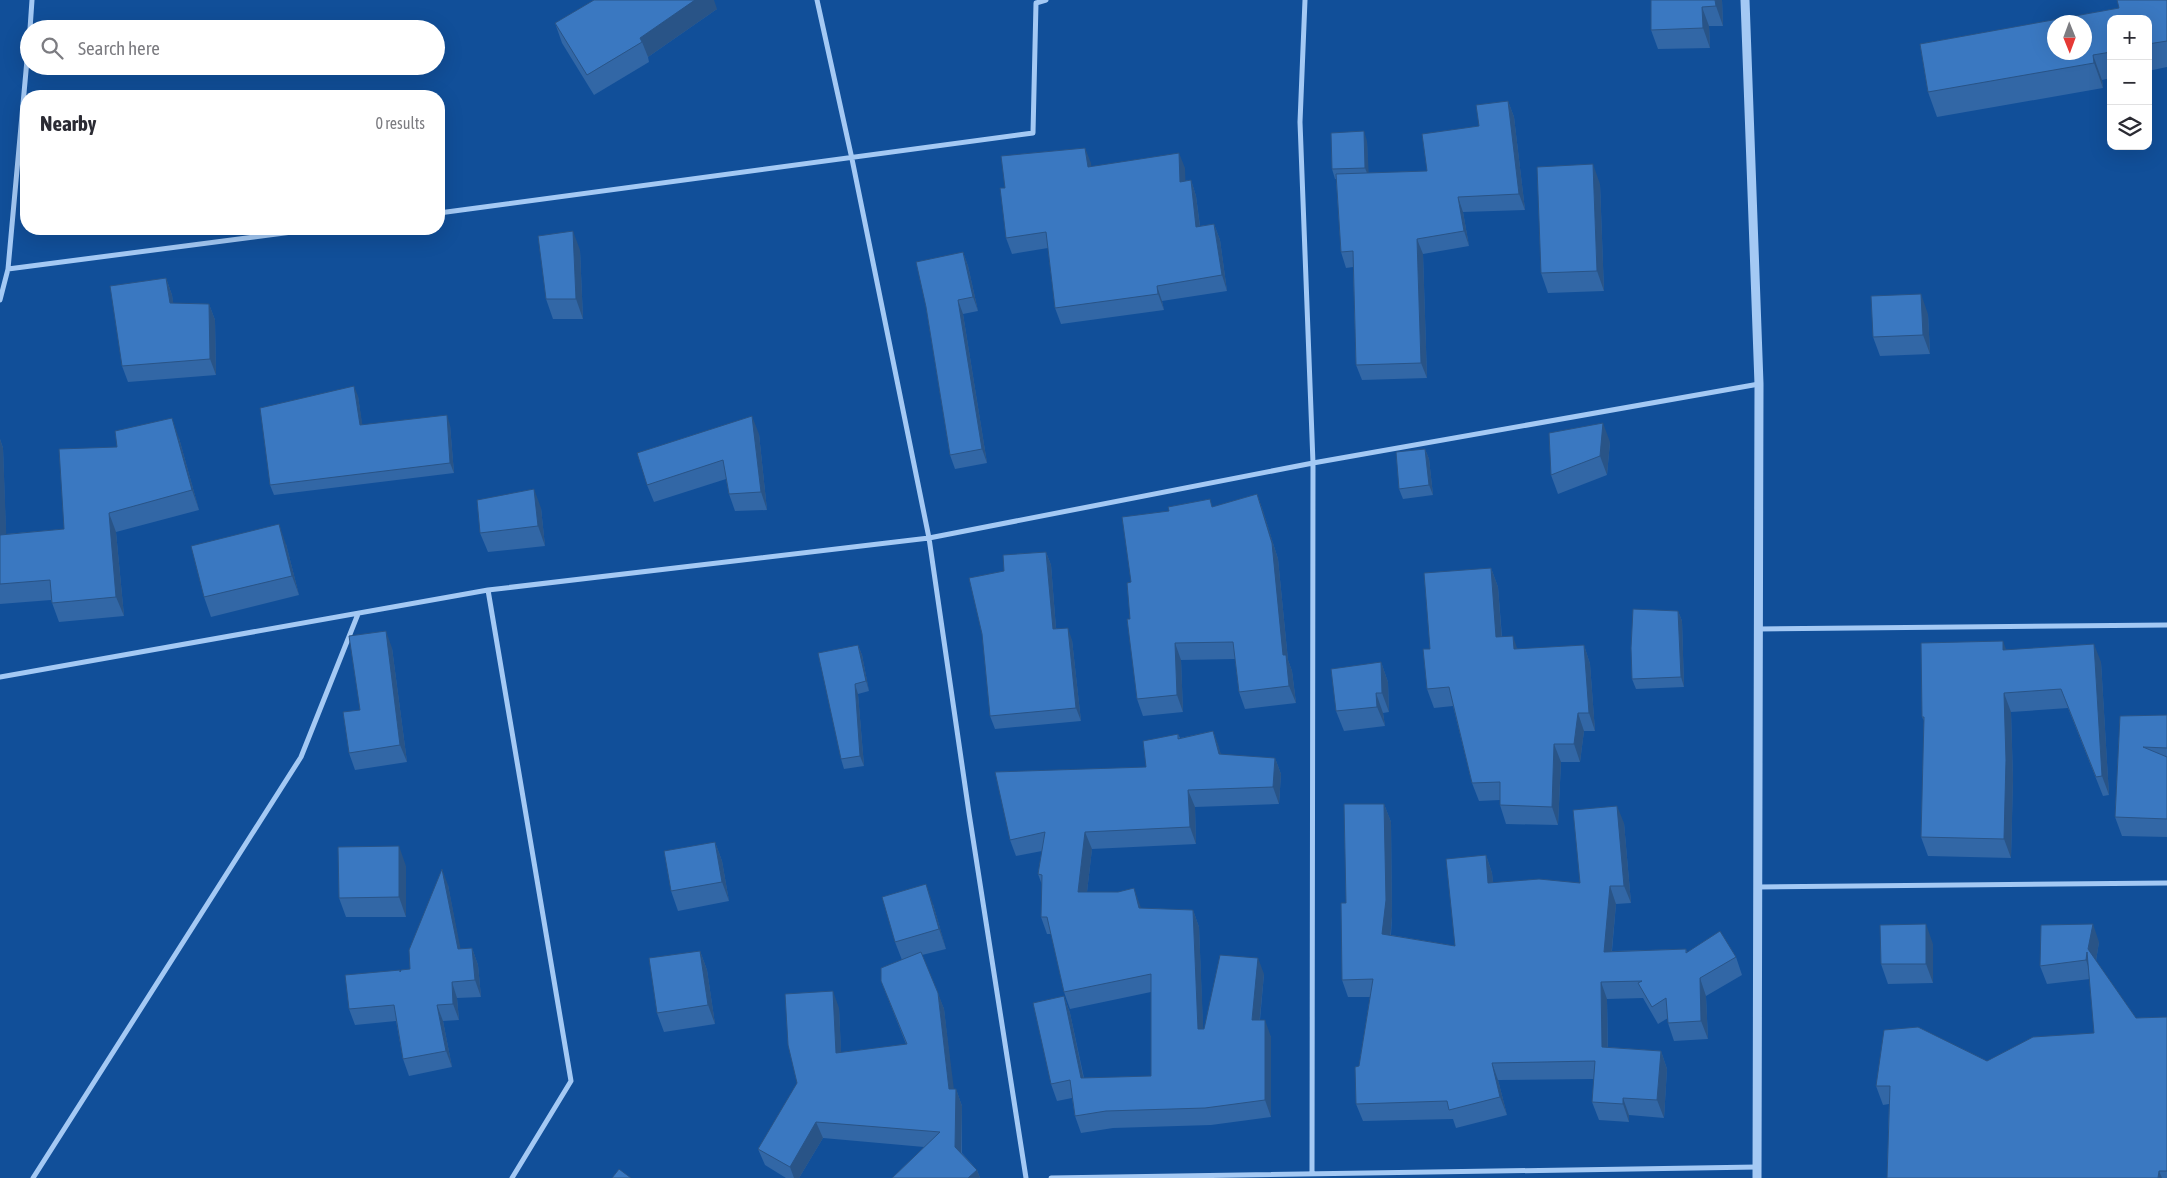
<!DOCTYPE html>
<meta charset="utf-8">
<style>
body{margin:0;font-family:"Asap Condensed",sans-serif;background:#f7f7f7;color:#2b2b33}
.controls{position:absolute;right:15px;top:15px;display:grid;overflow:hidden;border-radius:10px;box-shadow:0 5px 20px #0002}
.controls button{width:45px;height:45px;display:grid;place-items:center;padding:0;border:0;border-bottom:1px solid #e1e1e2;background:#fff;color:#2b2b33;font:25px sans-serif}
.compass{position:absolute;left:2047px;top:15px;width:45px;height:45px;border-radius:50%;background:#fff;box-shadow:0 5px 20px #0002;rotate:179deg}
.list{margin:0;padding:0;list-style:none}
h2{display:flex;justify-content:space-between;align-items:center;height:65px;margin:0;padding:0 20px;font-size:21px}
h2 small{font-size:16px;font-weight:400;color:#7c7c81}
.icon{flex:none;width:28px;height:28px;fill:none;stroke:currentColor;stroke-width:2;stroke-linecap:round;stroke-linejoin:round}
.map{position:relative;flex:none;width:2167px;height:1178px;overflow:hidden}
.search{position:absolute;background:#fff;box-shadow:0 5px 20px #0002;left:20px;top:20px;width:425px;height:55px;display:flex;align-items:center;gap:12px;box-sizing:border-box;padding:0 18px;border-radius:28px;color:#7c7c81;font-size:19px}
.panel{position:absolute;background:#fff;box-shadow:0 5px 20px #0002;left:20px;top:90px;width:425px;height:145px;border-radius:20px}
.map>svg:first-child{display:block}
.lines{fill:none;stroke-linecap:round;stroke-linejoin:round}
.minor{stroke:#a4c9f4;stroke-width:5}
.tertiary{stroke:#a4c9f4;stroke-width:9}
.wall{fill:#3267a6;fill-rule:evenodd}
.shaded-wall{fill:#295487}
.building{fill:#3a78c1;stroke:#295487;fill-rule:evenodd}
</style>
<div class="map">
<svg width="2167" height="1178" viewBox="0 0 2167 1178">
<rect width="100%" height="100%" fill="#114f99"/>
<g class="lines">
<path class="minor" d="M817 0 852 159 929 538 969 813 1026 1178
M1305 0 1300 122 1313 463 1312 1173
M30 29 32 0
M439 213 1033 133 1036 3 1046 0
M8 269 315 229
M0 300 8 269 29 38
M488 590 571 1081 512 1178
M1758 629 2167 625
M0 677 488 590 929 538 1313 463 1759 384
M1758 887 2167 883
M33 1178 301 757 358 614
M1051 1178 1757 1167"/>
<path class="tertiary" d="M1745 0 1759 384 1757 1178"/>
</g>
<path class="wall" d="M1651 0H1722L1723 26H1709L1710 48 1658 49 1651 30Z
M2117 0H2167V67L2148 71V19H2111V78L2102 80 2103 88 1937 117 1928 92 1920 44 2119 8ZM2054 22H2084V52H2054Z
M717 9 648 57 649 62 594 95 562 43 555 23Z
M1508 101 1514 117 1525 210 1463 212 1469 246 1423 254 1427 378 1362 380 1356 365 1353 267 1346 268 1341 252 1336 179H1335L1332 169 1367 141 1368 173 1427 171 1479 126Z
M1085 148 1091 166 1185 168V181L1191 180 1196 196 1200 226 1214 224 1220 240 1227 291 1162 301 1164 310 1061 324 1055 308 1048 248 1012 254 1006 238 1005 188Z
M1600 184 1604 291 1548 293 1541 273Z
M580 250 583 319H553L546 299Z
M963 252 968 266 978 311 963 314 987 463 955 469 950 455 926 307Z
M166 278 172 295 173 303 209 304 215 320 216 375 128 382 122 366Z
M1928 314 1930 354 1880 356 1873 337Z
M358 396 362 425H450L454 473 274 495 270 485Z
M759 434 767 510 735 511 729 494 726 479 654 502 647 485Z
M179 438 199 510 116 532 124 616 59 622 51 600 0 604V439L3 448 6 534 64 529 117 447Z
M1610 442 1607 475 1558 494 1551 475Z
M1425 449 1429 459 1433 495 1403 499 1399 489Z
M1257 494 1263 511 1278 559 1288 660 1292 671 1296 703 1245 709 1239 692 1235 659 1181 660 1183 712 1143 716 1137 699 1130 619 1131 582 1213 507Z
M541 508 545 546 488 552 480 533Z
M286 544 299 595 211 617 204 597Z
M1046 552 1051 565 1056 628 1072 640 1081 721 995 729 990 716 1004 571Z
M1491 568 1498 587 1502 637 1518 649 1584 645 1590 664 1595 731H1584L1580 762H1561L1558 825 1506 824 1500 805V800L1479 801 1472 783 1453 706 1434 708 1427 689 1430 649Z
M1678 611 1682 621 1684 687 1636 689 1632 679Z
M858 645 862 655 869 691 858 694 864 766 844 769 841 759Z
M392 648 407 762 355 770 349 753 360 710Z
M2006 650 2101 662 2109 795 2103 796 2068 708 2011 712 2013 779 2011 858 1928 856 1921 837 1924 721 1922 717Z
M1381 662 1388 682 1389 712 1383 713 1385 726 1344 731 1336 711Z
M2167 715V837L2122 836 2115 817 2120 716Z
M1213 731 1221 755 1275 758 1281 774 1279 804 1195 807 1196 844 1092 849 1087 892 1141 908 1193 910 1199 927 1203 1029 1264 974 1260 1020 1271 1037V1117L1211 1125 1113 1128 1081 1133 1075 1116 1072 1098 1057 1101 1051 1084 1064 996 1070 1013 1084 1078 1151 1076V992L1070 1009 1064 992 1051 934H1047L1041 917 1042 885 1038 874 1042 851 1016 856 1010 840 1146 767 1178 734 1180 738Z
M1384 804 1391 822 1392 917 1391 935 1455 946 1486 855 1492 873 1493 883H1580L1624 823 1631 903 1616 904 1612 951 1686 949 1687 952 1736 957 1742 975 1706 996 1708 1039 1674 1041 1668 1023V1018L1658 1024 1643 998 1607 999 1608 1047 1661 1051 1667 1069 1664 1118 1629 1115V1122L1599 1120 1592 1102 1594 1079 1498 1080 1507 1115 1456 1128 1453 1119 1363 1121 1356 1104 1359 1066 1370 997H1348L1342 980 1346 903Z
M715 842 722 861 729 901 678 911 671 891Z
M406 866V917H346L339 898Z
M448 885 460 949 472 948 478 965 481 997 457 998 459 1020 443 1021 452 1067 409 1076 403 1059 396 1021 355 1025 349 1009 410 969Z
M933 904 946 949 922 955 944 1009 953 1089H956L962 1106V1153L977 1170 980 1178H892L924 1147 823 1138 799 1178H786L765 1165 758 1149 797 1083 839 1008 841 1053 906 1044 881 981 902 960 895 942Z
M2099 942 2096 961 2136 1018 2167 1017V1178H1887L1889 1104 1883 1105 1876 1086 1987 1061 2094 1033 2090 979 2047 984 2040 966Z
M1933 944V983L1888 984 1881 964Z
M700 951 707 970 715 1024 664 1032 657 1013Z"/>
<path class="shaded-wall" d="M695 0H714L717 9 648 57 642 42 640 38Z
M1715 0H1722L1723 26 1716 6Z
M1702 7 1709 26 1710 48 1703 28Z
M2093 55 2102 80 2103 88 2094 63Z
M1508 101 1514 117 1525 210 1519 194Z
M1364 131 1367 141 1369 178 1365 168Z
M1085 148 1091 163 1093 183 1088 167Z
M1179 153 1185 168 1186 197 1180 182Z
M1593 164 1600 184 1604 291 1597 271Z
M1191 180 1196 196 1202 243 1196 227Z
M1458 197 1463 212 1469 246 1464 231Z
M1214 224 1220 240 1227 291 1222 275Z
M573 231 580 250 583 319 576 299Z
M1417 239 1423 254 1427 378 1421 363Z
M963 252 968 266 978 311 973 297Z
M166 278 172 295 176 320 170 303Z
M1157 286 1162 301 1164 310 1158 294Z
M1921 294 1928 314 1930 354 1923 335Z
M958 300 963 314 987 463 982 449Z
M209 304 215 320 216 375 210 359Z
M354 386 358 396 364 435 360 425Z
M447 415 450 425 454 473 450 463Z
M752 416 759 434 767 510 761 492Z
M172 418 179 438 199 510 192 490Z
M1603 423 1610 442 1607 475 1600 456Z
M0 439 3 448 7 554 0 535Z
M1425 449 1429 459 1433 495 1429 485Z
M534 489 541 508 545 546 538 526Z
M1257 494 1263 511 1278 559 1288 660 1292 671 1296 703 1289 686 1283 655Z
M109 513 116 532 124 616 116 597Z
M279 524 286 544 299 595 292 576Z
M1046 552 1051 565 1057 642 1053 629Z
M1491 568 1498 587 1503 655 1496 637Z
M1678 611 1682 621 1684 687 1681 677Z
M1068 628 1072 640 1081 721 1076 708Z
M386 631 392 648 407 762 400 745Z
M1513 636 1519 654 1514 649Z
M2003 641 2010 660 2003 650Z
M1175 643 1181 660 1183 712 1177 695Z
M2094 644 2101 662 2109 795 2102 776Z
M858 645 862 655 869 691 866 681Z
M1584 645 1590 664 1595 731 1589 713Z
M1381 662 1388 682 1389 712 1382 693Z
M855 684 858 694 864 766 860 756Z
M1376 693 1383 713 1385 726 1377 707Z
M2004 693 2011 712 2013 779 2011 858 2004 839Z
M1578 713 1584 731 1580 762 1574 744Z
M1213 731 1219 747 1225 771 1219 754Z
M1554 744 1561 762 1558 825 1552 807Z
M1275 758 1281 774 1279 804 1273 787Z
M1188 790 1195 807 1196 844 1190 827Z
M1384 804 1391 822 1392 917 1389 951 1382 934Z
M1617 806 1624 823 1631 903 1624 886Z
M1085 832 1092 849 1085 909 1078 892Z
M715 842 722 861 729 901 722 882Z
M399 846 406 866V917L399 897Z
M1486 855 1492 873 1495 901 1488 883Z
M442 869 448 885 464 966 458 949Z
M926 884 933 904 946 949 939 929Z
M1610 886 1616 904 1610 969 1604 952Z
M1134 888 1140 905 1146 925 1139 908Z
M1193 910 1199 927 1204 1046 1198 1029Z
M1926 924 1933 944V983L1926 964Z
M2093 924 2099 942 2095 967 2088 949Z
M472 948 478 965 481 997 475 980Z
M700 951 707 970 715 1024 708 1005Z
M2087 952 2092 978 2086 960Z
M1258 958 1264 974 1258 1037 1252 1020Z
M1700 978 1706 996 1708 1039 1701 1021Z
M452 982 457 998 459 1020 453 1004Z
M1601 982 1607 999 1608 1065 1602 1047Z
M833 991 839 1008 842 1070 836 1053Z
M938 993 944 1009 956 1106 949 1089Z
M1064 996 1070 1013 1087 1095 1081 1078Z
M437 1005 443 1021 452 1067 446 1051Z
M1265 1020 1271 1037V1117L1265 1100Z
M1661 1051 1667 1069 1664 1118 1657 1100Z
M1492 1063 1498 1080 1507 1115 1500 1097Z
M956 1089 962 1106 961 1163 955 1147Z
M1623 1098 1629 1115V1122L1623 1104Z
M816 1122 823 1138 799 1178H794L790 1167Z
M977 1170 980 1178H968Z
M2159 1171 2162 1178H2158Z"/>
<path class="building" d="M594 0H695L640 38 642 42 587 75 555 23Z
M1651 0H1715L1716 6 1702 7 1703 28 1651 30Z
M2117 0H2167V41L2148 44V19H2111V52L2093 55 2094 63 1928 92 1920 44 2119 8ZM2054 22H2084V52H2054Z
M1508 101 1519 194 1458 197 1464 231 1417 239 1421 363 1356 365 1353 251 1341 252 1336 174 1427 171 1422 134 1479 126 1476 105Z
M1364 131 1365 168 1332 169 1331 133Z
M1085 148 1088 167 1179 153 1180 182 1191 180 1196 227 1214 224 1222 275 1157 286 1158 294 1055 308 1046 232 1006 238 1000 188H1005L1001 156Z
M1593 164 1597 271 1541 273 1537 167Z
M573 231 576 299H546L538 236Z
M963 252 973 297 958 300 982 449 950 455 926 307 916 262Z
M166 278 170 303 209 304 210 359 122 366 110 286Z
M1921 294 1923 335 1873 337 1871 296Z
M354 386 360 425 447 415 450 463 270 485 260 408Z
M752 416 761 492 729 494 723 460 647 485 637 453Z
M172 418 192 490 109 513 116 597 52 603 50 580 0 584V535L64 529 59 449 117 447 115 431Z
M1603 423 1600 456 1551 475 1549 433Z
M1425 449 1429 485 1399 489 1396 452Z
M534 489 538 526 480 533 477 500Z
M1257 494 1272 543 1283 655H1286L1289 686 1239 692 1233 642 1175 643 1177 695 1137 699 1127 619H1130L1127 583 1131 582 1122 517 1169 511 1168 507 1210 499 1212 507Z
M279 524 292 576 204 597 191 546Z
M1046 552 1053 629 1068 628 1076 708 990 716 982 634 969 578 1004 571 1003 555Z
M1491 568 1496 637 1513 636 1514 649 1584 645 1589 713H1578L1574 744H1554L1552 807 1500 805V782L1472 783 1449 687 1427 689 1423 649H1430L1424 573Z
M1633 609 1678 611 1681 677 1632 679 1631 648Z
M386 631 400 745 349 753 343 712 360 710 349 636Z
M2003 641V650L2094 644 2102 776 2096 777 2061 689 2004 693 2006 760 2004 839 1921 837 1924 717H1922L1921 643Z
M858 645 866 681 855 684 860 756 841 759 818 653Z
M1381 662 1382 693H1376L1377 707 1336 711 1331 669Z
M2167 715V748L2143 747 2167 757V819L2115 817 2120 716Z
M1213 731 1219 754 1275 758 1273 787 1188 790 1190 827 1085 832 1078 892H1118L1134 888 1139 908 1193 910 1198 1029H1204L1220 955 1258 958 1252 1020H1265V1100L1205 1108 1106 1111 1075 1116 1070 1080 1051 1084 1033 1003 1064 996 1081 1078 1151 1076V974L1064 992 1047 917H1041L1042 875 1038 874 1045 832 1010 840 995 772 1146 767 1143 741 1178 734V739Z
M1344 804H1384L1386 900 1382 934 1455 946 1446 859 1486 855 1488 883 1539 879 1580 883 1573 810 1617 806 1624 886H1610L1604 952 1686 949V953L1720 931 1736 957 1700 978 1701 1021 1668 1023 1666 998 1652 1007 1638 983 1642 981 1601 982 1602 1047 1661 1051 1657 1100 1623 1098V1104L1592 1102 1595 1061 1492 1063 1500 1097 1449 1110 1447 1101 1356 1104 1355 1067 1359 1066 1373 979 1342 980 1341 903H1346Z
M715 842 722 882 671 891 664 851Z
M399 846V897L339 898 338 847Z
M442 869 458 949 472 948 475 980 452 982 453 1004 437 1005 446 1051 403 1059 394 1005 349 1009 345 975 400 970V972L401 970 410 969 409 950Z
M926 884 939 929 895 942 882 897Z
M1926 924V964H1881L1880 925Z
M2093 924 2088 949 2136 1018 2167 1017V1171H2159L2158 1178H1887L1890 1086H1876L1884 1030 1918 1027 1987 1061 2033 1037 2094 1033 2087 952 2086 960 2040 966 2041 925Z
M700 951 708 1005 657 1013 649 958Z
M921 952 938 993 949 1089H956L955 1147 977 1170 968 1178H892L940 1132 816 1122 790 1167 758 1149 797 1083 788 1045 785 994 833 991 836 1053 907 1044 881 981V968Z
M619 1169 631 1178H612Z"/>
</svg>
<div class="controls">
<button>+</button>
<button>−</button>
<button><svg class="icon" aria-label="layers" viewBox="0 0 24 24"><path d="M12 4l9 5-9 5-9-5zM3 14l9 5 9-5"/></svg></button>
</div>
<svg class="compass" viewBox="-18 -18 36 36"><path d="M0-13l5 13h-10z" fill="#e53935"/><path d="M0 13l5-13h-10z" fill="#7c7c81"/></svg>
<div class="search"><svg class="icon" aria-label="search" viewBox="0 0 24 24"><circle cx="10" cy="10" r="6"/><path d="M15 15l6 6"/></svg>Search here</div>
<section class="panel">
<h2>Nearby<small>0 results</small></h2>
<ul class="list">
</ul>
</section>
</div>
